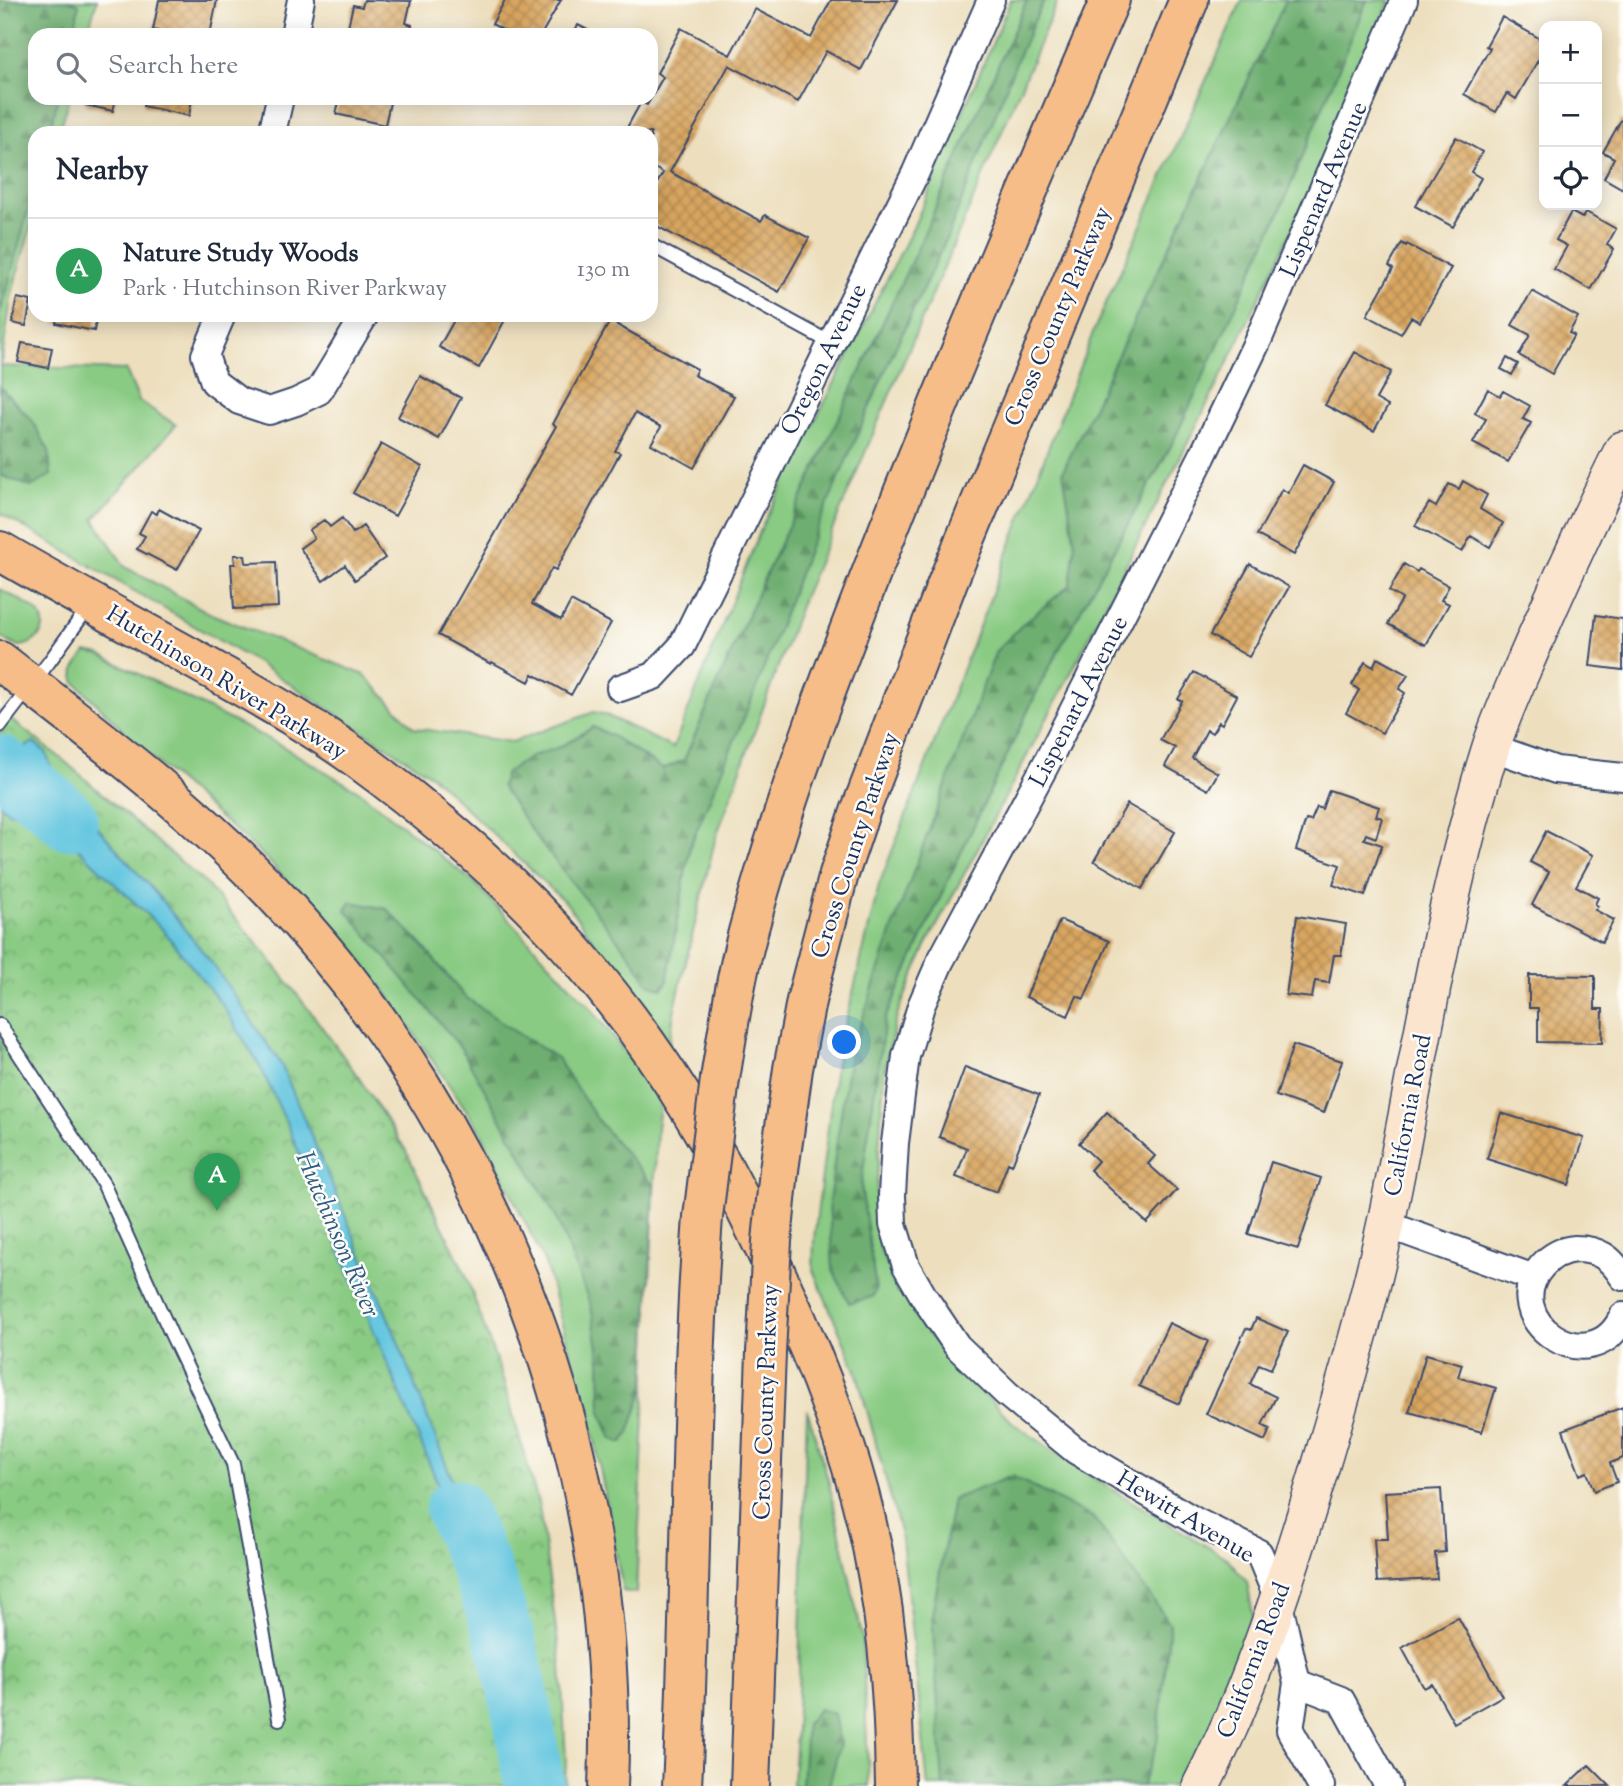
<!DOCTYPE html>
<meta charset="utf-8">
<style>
body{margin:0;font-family:"Sorts Mill Goudy",serif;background:#f2f2f3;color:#1f2937}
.controls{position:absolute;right:21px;top:21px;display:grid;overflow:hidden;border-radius:14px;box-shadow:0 4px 18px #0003}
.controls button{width:63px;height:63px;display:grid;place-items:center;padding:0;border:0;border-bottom:2px solid #e0e1e3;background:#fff;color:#1f2937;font:35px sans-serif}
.you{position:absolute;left:845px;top:1043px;width:24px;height:24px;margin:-18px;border:5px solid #fff;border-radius:50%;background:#1a73e8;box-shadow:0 0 0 10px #1a73e833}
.badge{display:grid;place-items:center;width:46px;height:46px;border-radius:50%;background:#b5179e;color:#fff;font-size:23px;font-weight:700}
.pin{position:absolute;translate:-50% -58px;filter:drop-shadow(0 2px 4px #0008)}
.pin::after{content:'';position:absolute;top:37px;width:24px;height:21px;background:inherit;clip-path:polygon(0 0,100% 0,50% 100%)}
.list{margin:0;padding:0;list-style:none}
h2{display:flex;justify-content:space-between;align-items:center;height:91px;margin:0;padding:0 28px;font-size:30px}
h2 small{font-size:23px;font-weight:400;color:#747a83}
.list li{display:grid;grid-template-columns:46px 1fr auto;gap:21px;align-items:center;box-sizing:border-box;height:105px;padding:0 28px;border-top:2px solid #e0e1e3}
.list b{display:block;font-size:26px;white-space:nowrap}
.list p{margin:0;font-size:23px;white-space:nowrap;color:#747a83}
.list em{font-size:23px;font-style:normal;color:#747a83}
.icon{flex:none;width:38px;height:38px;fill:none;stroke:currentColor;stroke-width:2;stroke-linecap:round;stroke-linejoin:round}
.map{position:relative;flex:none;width:1623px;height:1786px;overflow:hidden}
.search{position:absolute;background:#fff;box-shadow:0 4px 18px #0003;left:28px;top:28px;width:630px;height:77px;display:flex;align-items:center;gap:18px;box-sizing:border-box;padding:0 24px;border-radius:21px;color:#747a83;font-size:26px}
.panel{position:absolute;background:#fff;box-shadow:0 4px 18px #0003;left:28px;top:126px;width:630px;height:196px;border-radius:21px}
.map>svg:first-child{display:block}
.grass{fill:#89cb83;stroke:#527d70;stroke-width:2}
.forest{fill:url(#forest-firs);stroke:#446f68;stroke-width:2}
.park{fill:url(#park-crowns);stroke:#527d70;stroke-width:2}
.water{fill:#61c5df;stroke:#3e7a9e;stroke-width:2}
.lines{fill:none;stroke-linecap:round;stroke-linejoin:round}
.river{stroke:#61c5df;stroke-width:60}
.building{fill:url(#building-cross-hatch)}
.service-casing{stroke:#3a496c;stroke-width:16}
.minor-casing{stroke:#3a496c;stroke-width:30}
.secondary-casing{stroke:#3a496c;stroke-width:40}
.motorway-casing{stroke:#3a496c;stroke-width:42}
.service{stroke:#fff;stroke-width:12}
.minor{stroke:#fff;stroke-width:26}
.secondary{stroke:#fce5cf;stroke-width:37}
.motorway{stroke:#f7bd88;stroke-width:38}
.motorway-bridge-casing{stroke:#3a496c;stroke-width:42;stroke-linecap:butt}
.motorway-bridge{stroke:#f7bd88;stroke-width:38}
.labels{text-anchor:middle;stroke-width:5;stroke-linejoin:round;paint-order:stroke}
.street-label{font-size:24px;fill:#1b2f5e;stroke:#fdfcf7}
.water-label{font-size:26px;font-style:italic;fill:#305c85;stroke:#fdfcf7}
</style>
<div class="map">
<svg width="1623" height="1786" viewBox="0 0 1623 1786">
<defs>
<pattern id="forest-firs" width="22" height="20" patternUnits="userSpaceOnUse" patternTransform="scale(1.75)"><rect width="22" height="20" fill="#6eaf71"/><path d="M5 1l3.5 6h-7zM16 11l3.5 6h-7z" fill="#5a8f60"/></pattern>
<pattern id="park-crowns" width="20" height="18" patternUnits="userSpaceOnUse" patternTransform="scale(1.75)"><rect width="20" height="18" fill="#89cb83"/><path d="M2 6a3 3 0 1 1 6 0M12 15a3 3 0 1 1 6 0" fill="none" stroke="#6fa56e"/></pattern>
<pattern id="building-cross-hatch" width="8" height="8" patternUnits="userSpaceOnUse" patternTransform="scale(1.75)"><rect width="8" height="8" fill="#d9a65f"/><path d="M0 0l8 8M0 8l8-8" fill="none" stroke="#af8852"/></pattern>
</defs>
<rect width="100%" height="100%" fill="#fdfcf7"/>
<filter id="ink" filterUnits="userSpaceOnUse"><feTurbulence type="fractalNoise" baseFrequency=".0143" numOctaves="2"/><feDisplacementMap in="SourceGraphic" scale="14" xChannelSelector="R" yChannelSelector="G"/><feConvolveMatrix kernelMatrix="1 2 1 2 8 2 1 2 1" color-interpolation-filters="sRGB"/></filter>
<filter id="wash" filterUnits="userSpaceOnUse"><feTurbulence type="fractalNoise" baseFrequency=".00686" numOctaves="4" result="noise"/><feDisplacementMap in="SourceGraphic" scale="28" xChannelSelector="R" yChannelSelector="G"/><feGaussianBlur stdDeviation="1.57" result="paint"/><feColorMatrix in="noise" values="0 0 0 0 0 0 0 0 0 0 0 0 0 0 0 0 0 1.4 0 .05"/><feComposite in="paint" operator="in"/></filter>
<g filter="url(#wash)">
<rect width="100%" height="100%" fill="#eddfbe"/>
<path class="grass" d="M0 0H97L87 35H35V98H69L59 133H35V213L12 292 1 366 126 370 139 401 176 425 94 519 125 567 211 614 365 675 414 728 512 742 594 712 606 715 673 748 763 524 913 228 1011 0H1058L803 598 715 840 674 1012 669 1046 567 904 432 776 256 662 0 513Z
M1242 0H1390L1308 197 1218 383 1071 673 926 946 897 1015 884 1071 876 1199 881 1252 900 1287 930 1336 1014 1424 1098 1481 1228 1559 1247 1582 1253 1615 1213 1724 1182 1786H928L902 1539 856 1370 813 1270 814 1239 836 1063 879 885 1094 330Z
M0 589C11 596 37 606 42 619 47 633 33 645 20 646 12 646 6 640 0 636Z
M86 652 101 655 280 745 360 792 475 883 589 1006 661 1098 657 1128 636 1593 623 1591 595 1442 545 1263 481 1132 386 992 266 858 146 753 74 681 75 668Z
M807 1409 829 1483 862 1636 869 1786H793L799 1671Z"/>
<path class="forest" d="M0 0H68L79 4 74 35H35V98H58L49 133H35V185L0 315Z
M1027 0H1044L1021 50 948 235 892 355 812 540 754 694 690 846 667 982 662 989 649 984 633 959 539 841 501 786 506 772 533 756 560 747 593 727 612 736 663 769 684 760 761 585 919 245Z
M1286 0H1367L1280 211 1173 442 1043 679 950 876 885 1019 861 1185 876 1290 872 1297 849 1303 833 1270 829 1203 837 1141 849 1060 894 924 996 651 1024 623 1070 585 1075 545 1063 471Z
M0 387 32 420 49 451 51 475 31 487 0 475Z
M351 902 387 909 422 945 464 996 514 1031 557 1058 599 1122 654 1186 645 1386 628 1435 622 1443 612 1439 601 1412 600 1360 591 1306 556 1217 461 1048 346 910Z
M1012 1476 1094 1518 1170 1624 1157 1743 1142 1786H943L932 1615 953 1499Z
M819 1709 834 1714 840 1744 829 1786H802L806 1724Z"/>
<path class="park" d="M0 711 62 759 206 884 265 953 313 1015 357 1075 405 1149 465 1273 503 1380 539 1506 561 1665 566 1760 565 1786H0Z"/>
<path class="water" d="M33 742 46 752 57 786 92 821 158 896 212 963 281 1064 393 1329 492 1582 480 1584 287 1124 261 1068 223 1006 162 929 37 809 10 813 0 805V777L16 754Z"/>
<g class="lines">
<path class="river" d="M0 765 49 802 68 820
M455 1509C472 1546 488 1584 500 1623 517 1677 525 1731 535 1786"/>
</g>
<g id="blocks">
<path class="building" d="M159 0H217L210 35H176L153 30Z
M364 0 411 1 406 23 412 25 410 35H364L347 31 353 5 362 7Z
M505 0H561L541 35H512L492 24Z
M831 0H898L861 70 826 51 798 102 729 65 670 172 761 221 765 215 809 238 779 292 651 223V194L663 173 651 166V133H624L641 102 647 105 663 77 657 73 681 28 730 55 755 9 811 38Z
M1502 17 1544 41V50L1516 99 1507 93 1496 112 1464 94 1490 48 1486 46Z
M578 25 597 35H573Z
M86 98H116L113 111 85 105Z
M145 98H192L189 116 143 106Z
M340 98H391L385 125 336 114Z
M1621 120 1623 121V189L1604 178 1614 158 1603 152Z
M1456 137 1482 152 1471 172 1481 178 1453 227 1415 206Z
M1571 212 1582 218 1586 212 1616 229 1607 245 1614 249 1591 290 1554 269 1567 246 1556 240Z
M1402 243 1406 246 1407 244 1451 268 1420 322 1411 317 1401 334 1367 315 1393 269 1389 266Z
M1532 291 1578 317 1569 333 1574 335 1552 374 1519 355 1530 335 1512 325Z
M17 298 31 301 26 326 12 323Z
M57 315H97L94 331 56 323Z
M457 315H501L506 318 479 368 439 347Z
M610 321 697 369 694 375 734 396 694 468 651 444 661 427 635 413 615 451 620 453 556 570 552 568 532 604 561 620 571 601 611 623 571 695 533 674 529 682 492 662 491 664 438 635 556 426 553 424Z
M22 343 52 348 48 368 18 362Z
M1355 352 1391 372 1376 399 1388 406 1374 431 1325 405Z
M1507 358 1518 364 1512 375 1501 369Z
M420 376 461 398 439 439 398 417Z
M1488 389 1500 396 1503 391 1530 406 1523 419 1531 423 1508 462 1473 443 1486 419 1475 413Z
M381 444 422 467 395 516 353 493Z
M1303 465 1334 482 1294 555 1257 535 1282 489 1288 493Z
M1463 481 1487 495 1480 509 1503 523 1490 547 1471 536 1462 552 1415 526 1429 503 1436 507 1449 484 1459 489Z
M159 509 199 531 177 570 137 549 145 536 139 533 151 511 157 514Z
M342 518 353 533 363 526 385 558 355 580 345 565 323 581 300 548 314 538 309 530 324 520 330 527Z
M234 555H245L246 563 276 562 278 607 234 609 231 564H235Z
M1250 564 1289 587 1249 657 1210 635Z
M1404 564 1417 572 1419 569 1449 586 1441 600 1449 604 1426 645 1388 624 1402 599 1389 591Z
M1596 615 1623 619V670L1590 666Z
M1377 658 1408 675 1399 689 1405 693 1382 733 1346 713 1359 690 1352 685 1365 662 1373 667Z
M1194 672 1237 696 1222 724 1219 722 1212 733 1207 730 1192 758 1218 773 1208 790 1165 766 1175 748 1160 740 1182 701 1178 699Z
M1329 790 1379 807 1376 816 1382 818 1376 838 1366 834 1364 839 1382 845 1365 896 1333 885 1340 865 1296 850 1306 820 1311 821 1317 807 1322 809Z
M1127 804 1175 832 1142 889 1094 861Z
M1546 831 1593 855 1576 886 1598 898 1595 904 1598 906 1595 910 1614 920 1602 942 1532 905 1549 872 1530 862Z
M1297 916 1346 924 1341 955H1334L1329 983 1315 981 1312 998 1286 995Z
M1060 920 1109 941 1084 999 1077 996 1068 1016 1026 997Z
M1529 975 1595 976V1009H1603L1602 1043 1538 1042V1008H1529Z
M1293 1045 1342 1061 1324 1113 1276 1096Z
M965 1067 1039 1095 1012 1165 1008 1163 997 1192 956 1177 967 1148 939 1137Z
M1107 1112 1155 1156 1148 1164 1177 1190 1147 1223 1090 1170 1098 1161 1079 1143Z
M1501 1113 1584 1138 1569 1185 1487 1159Z
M1271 1162 1321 1178 1298 1249 1248 1234Z
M1256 1318 1288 1332 1271 1369 1259 1364 1250 1384 1276 1397 1262 1425 1270 1429 1265 1441 1206 1414 1246 1328 1251 1330Z
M1169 1323 1208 1341 1179 1404 1139 1386Z
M1426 1354 1462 1364 1458 1377 1496 1388 1482 1432 1409 1412Z
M1623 1407V1458L1610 1463 1617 1482 1594 1491 1587 1472 1580 1475 1563 1430Z
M1441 1489 1445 1552 1435 1553 1437 1579 1377 1582 1374 1539H1388L1385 1492Z
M1458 1617 1502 1696 1454 1723 1432 1684 1424 1688 1402 1648Z
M1589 1765 1610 1786H1567Z"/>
</g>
</g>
<g filter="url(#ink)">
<use href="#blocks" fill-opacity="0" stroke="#3a496c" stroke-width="2"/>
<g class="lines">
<g class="service-casing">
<path id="service" d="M651 245 831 343
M0 726 49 662 90 605
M0 1025 103 1183 172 1336 233 1464 279 1719"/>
</g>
<g class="minor-casing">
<path id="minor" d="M294 35 301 0
M272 133 280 98
M222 315 205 355 214 382 239 401 269 411 296 402 319 391 365 315
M620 688 654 676 682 646 915 174 991 0
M1491 747 1556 770 1623 777
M1385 1224 1534 1278
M1623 1277C1611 1258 1599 1249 1575 1249 1562 1250 1551 1256 1542 1266 1495 1319 1592 1385 1623 1316
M1297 1683 1341 1700 1388 1786
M1321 1786 1290 1730 1297 1683 1278 1599 1259 1553 1195 1521 1075 1450 1007 1394 957 1346 924 1297 906 1266 893 1224 892 1195 895 1143 906 1056 921 1006 940 962 1045 766 1203 455 1259 338 1404 0"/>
</g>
<g class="secondary-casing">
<path id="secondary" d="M1201 1786C1253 1685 1287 1577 1320 1468 1344 1387 1368 1306 1386 1223 1419 1064 1442 902 1491 747 1503 711 1519 677 1534 642 1562 577 1592 513 1623 450"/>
</g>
<g class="motorway-casing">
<path id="motorway" d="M0 551C70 592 142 630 213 670 262 698 312 726 358 759 436 816 512 881 576 954 666 1057 729 1167 784 1291 818 1365 847 1441 866 1520 887 1607 894 1697 895 1786
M0 661C94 734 189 805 271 891 495 1125 622 1463 608 1786
M720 1079C728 1030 735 980 748 932 785 794 837 660 889 528 959 351 1034 175 1110 0
M779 1170 793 1069 806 1001 839 874 860 812 948 581 1189 0
M682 1786C692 1597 689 1406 703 1217
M750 1786 766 1353"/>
</g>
<use href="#service" class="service"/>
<use href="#minor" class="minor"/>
<use href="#secondary" class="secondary"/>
<use href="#motorway" class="motorway"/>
<g class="motorway-bridge-casing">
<path id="motorway-bridge" d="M703 1217 720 1079
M766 1353 772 1241 779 1170"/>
</g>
<use href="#motorway-bridge" class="motorway-bridge"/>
</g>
</g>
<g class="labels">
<g class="street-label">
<text transform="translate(1323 189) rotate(-67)" y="8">Lispenard Avenue</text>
<text transform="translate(1057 316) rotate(-67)" y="8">Cross County Parkway</text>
<text transform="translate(823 359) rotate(-64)" y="8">Oregon Avenue</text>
<text transform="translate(227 682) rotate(31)" y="8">Hutchinson River Parkway</text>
<text transform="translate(1078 701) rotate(-63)" y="8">Lispenard Avenue</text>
<text transform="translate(854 845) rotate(-72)" y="8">Cross County Parkway</text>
<text transform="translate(1407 1115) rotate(-79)" y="8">California Road</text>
<text transform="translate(765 1402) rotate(-88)" y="8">Cross County Parkway</text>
<text transform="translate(1186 1516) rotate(31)" y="8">Hewitt Avenue</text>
<text transform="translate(1253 1660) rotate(-69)" y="8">California Road</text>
</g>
<g class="water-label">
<text transform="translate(339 1234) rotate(67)" y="9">Hutchinson River</text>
</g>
</g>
</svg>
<div class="controls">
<button>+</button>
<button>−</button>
<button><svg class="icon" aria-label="locate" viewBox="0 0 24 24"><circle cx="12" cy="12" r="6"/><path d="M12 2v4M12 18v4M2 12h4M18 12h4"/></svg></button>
</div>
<div class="you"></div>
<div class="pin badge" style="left:217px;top:1211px;background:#2e9e5b">A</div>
<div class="search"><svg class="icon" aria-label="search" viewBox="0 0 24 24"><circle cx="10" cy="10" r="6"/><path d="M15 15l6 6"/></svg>Search here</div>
<section class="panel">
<h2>Nearby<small></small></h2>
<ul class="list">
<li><span class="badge" style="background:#2e9e5b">A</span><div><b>Nature Study Woods</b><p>Park · Hutchinson River Parkway</p></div><em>130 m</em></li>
</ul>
</section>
</div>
